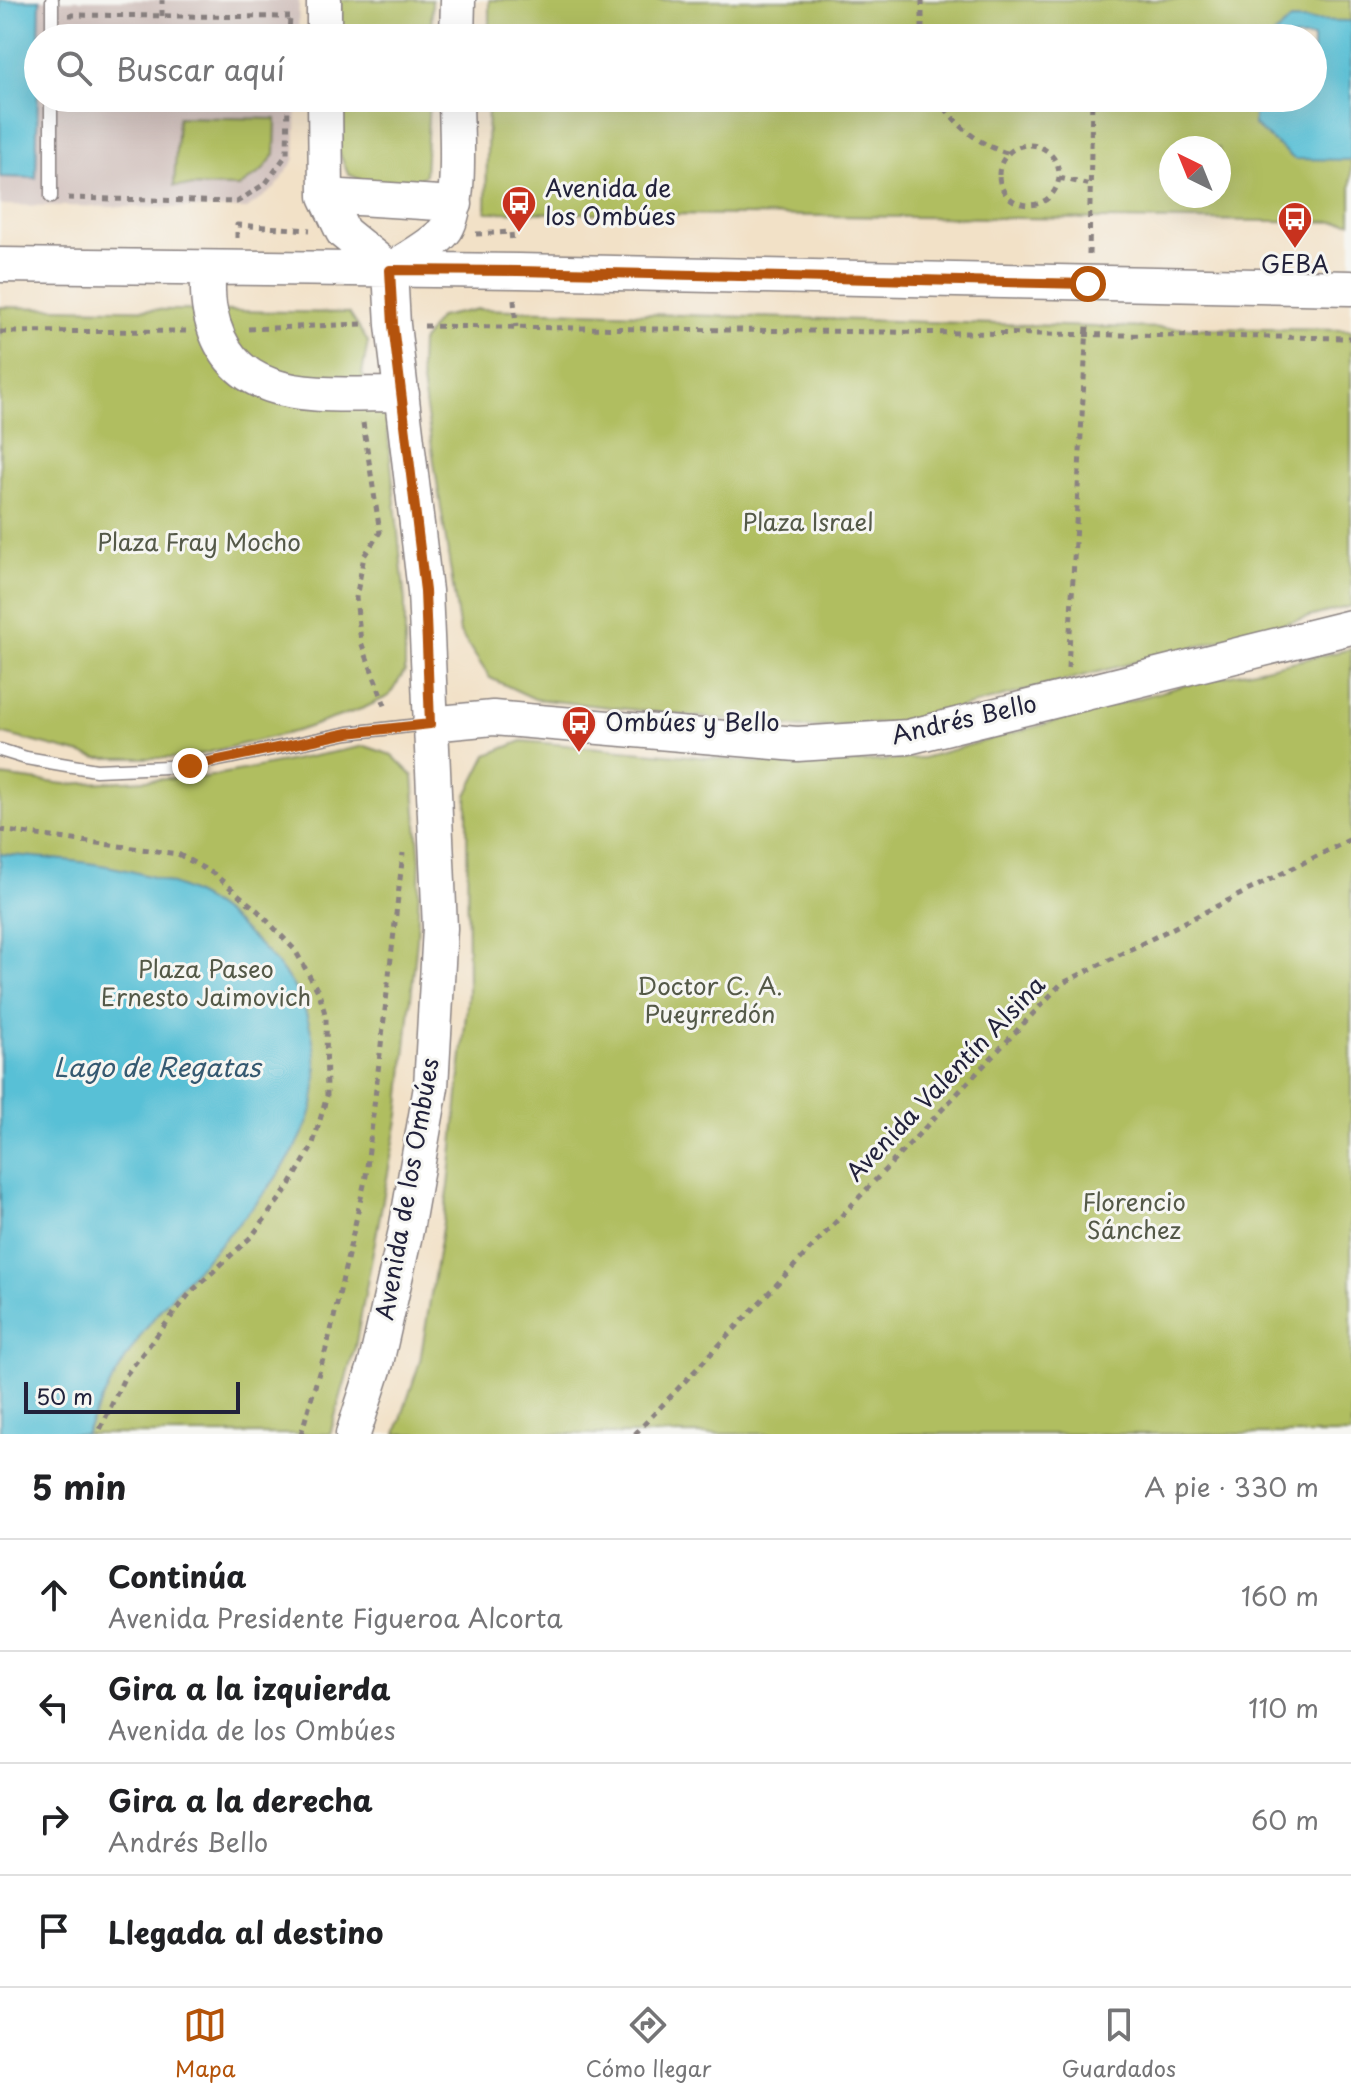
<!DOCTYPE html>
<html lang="es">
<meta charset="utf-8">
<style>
body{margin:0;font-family:"Playpen Sans",sans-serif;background:#f6f6f6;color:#202124}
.compass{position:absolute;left:1159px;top:136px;width:72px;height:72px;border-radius:50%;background:#fff;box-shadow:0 8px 32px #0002;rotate:317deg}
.scale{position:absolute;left:24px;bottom:20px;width:216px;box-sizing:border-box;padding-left:8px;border:4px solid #22223b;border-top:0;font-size:22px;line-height:28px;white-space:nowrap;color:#22223b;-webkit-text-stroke:6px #f6f6f2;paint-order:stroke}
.stop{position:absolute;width:24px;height:24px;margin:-18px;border:6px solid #b45309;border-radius:50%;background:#fff}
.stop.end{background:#b45309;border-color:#fff;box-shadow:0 2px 8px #0008}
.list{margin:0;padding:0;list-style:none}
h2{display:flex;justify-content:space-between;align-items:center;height:104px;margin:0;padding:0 32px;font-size:34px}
h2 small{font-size:26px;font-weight:400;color:#757577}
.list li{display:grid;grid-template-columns:52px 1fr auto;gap:24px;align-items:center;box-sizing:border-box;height:112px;padding:0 32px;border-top:2px solid #e0e0e0}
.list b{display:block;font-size:30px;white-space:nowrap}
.list p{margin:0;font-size:26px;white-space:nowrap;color:#757577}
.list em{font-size:26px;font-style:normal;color:#757577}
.icon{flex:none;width:44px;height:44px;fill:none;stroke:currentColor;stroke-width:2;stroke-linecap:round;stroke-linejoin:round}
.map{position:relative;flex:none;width:1351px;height:1434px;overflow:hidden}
.search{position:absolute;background:#fff;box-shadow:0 8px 32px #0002;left:24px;right:24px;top:24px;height:88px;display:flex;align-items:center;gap:20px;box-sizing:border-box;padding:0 28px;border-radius:44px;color:#757577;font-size:30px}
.sheet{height:552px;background:#fff}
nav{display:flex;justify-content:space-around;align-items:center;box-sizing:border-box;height:112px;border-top:2px solid #e0e0e0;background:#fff;font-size:22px;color:#757577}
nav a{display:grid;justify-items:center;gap:4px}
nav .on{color:#b45309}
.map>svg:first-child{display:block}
.industrial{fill:#d0c0bc}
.green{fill:#b0be61;stroke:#69704e;stroke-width:2;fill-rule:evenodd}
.water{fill:#59c0d6;stroke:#3e7188;stroke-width:2}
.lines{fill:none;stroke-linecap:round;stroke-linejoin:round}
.lane-casing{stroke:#8a8281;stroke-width:15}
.secondary-casing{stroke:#8a8281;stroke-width:37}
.path{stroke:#8a8281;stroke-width:5;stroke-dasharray:6 6;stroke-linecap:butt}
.lane{stroke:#fff;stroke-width:12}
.secondary{stroke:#fff;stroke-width:34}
.route{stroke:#b45309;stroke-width:10}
.labels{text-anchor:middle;stroke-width:6;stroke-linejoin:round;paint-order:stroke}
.poi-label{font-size:24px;fill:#22223b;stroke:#f6f6f2;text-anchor:start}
.park-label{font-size:24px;fill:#545948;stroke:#f6f6f2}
.street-label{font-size:24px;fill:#22223b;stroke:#f6f6f2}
.water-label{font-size:26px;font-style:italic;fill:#355971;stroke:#f6f6f2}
</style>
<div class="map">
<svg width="1351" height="1434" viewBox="0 0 1351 1434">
<rect width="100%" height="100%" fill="#f6f6f2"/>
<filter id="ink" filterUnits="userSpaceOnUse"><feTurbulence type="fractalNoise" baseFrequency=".0125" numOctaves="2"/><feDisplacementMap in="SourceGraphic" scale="16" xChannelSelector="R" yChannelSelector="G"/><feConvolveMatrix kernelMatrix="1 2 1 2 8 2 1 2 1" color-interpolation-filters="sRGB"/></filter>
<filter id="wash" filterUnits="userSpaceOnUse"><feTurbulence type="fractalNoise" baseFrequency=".006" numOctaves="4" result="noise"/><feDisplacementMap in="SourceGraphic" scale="32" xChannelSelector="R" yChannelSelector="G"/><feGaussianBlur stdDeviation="1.8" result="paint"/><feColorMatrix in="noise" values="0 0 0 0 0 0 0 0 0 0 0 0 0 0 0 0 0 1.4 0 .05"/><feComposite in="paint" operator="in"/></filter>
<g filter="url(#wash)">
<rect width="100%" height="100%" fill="#f2e1c7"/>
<path class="industrial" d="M0 0H299L298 38H38V98H297L295 159 275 188 247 209 0 205Z"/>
<path class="green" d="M340 0H432L431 38H340Z
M489 0H1351V222L486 212 488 98H1313V38H489ZM1171 148H1219V196H1171Z
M340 98H429L425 175 410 185 361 180 348 174 339 152Z
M178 117 276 119 275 154 262 171 239 187 174 186Z
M0 307 349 313 368 342 362 374 386 415 405 601V671L389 696 364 708 297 731 185 758H97L0 733Z
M478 309 1097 327 1351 330V606L906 722 802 728 535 699 490 678 460 633 420 369 421 342 440 317Z
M1351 649V1434H396L420 1361 449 1186 468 994 467 795 487 755 522 741 798 766 923 758 1186 685Z
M365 746 392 755 413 776 420 861 417 939 399 1115 355 1347 330 1434H0V776L65 784 206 777Z"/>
<path class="water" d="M0 0H40L36 178 0 177Z
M1291 20 1351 21V160L1294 159 1254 125V98H1313V38H1270Z
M0 854C67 860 140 864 200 897 226 912 250 935 270 956 294 983 304 1000 312 1035 316 1057 318 1079 314 1101 299 1175 207 1252 160 1310 129 1348 106 1390 85 1434H0Z"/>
</g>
<g filter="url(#ink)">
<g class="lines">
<g class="lane-casing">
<path id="lane" d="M52 38V0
M51 197V98
M0 750 26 758 96 770 190 766 348 733 427 724"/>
</g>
<g class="secondary-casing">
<path id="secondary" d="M324 38V0
M457 38 458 0
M325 98 326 196 343 232 390 270 393 325 425 591 440 928 431 1087 406 1230 376 1363 353 1434
M326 196 455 204
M0 265 518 271 1351 288
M208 268C208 282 207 297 210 311 230 410 325 393 402 394
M390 270C405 260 436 244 446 229 462 203 456 130 456 98
M430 724 493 718 797 744 908 737 1351 627"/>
</g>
<path class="path" d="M922 0V38
M69 15 290 17
M162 16V0
M289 38 290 15
M938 98C955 124 977 144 1007 153
M999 175a30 30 0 1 1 60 0a30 30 0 1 1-60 0Z
M1059 178 1091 185
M68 198 237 202 266 183 287 154 288 98
M476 234 511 232 512 242
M237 238V225L310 230
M1089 255 1092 98
M514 300 516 327
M424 326 1351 338
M248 329 362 324
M0 332 186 331
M363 423 380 532 364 556 356 598 361 642 386 708
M1068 668 1087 326
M0 830 178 854 214 874 258 911 295 950 319 993 326 1017 327 1096 312 1147 290 1185 252 1236 190 1293 125 1376 98 1434
M301 1434 330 1335 366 1176 403 853
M635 1434 1061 984 1351 839"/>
<use href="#lane" class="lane"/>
<use href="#secondary" class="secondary"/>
</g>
</g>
<g class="lines" filter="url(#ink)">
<path class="route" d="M190 766 348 733 430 724 425 591 393 325 390 270 518 271 1088 284"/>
</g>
<defs>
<g id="bus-pin" transform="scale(1.8)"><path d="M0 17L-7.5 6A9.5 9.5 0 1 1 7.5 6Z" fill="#c8321e" stroke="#f6f6f2"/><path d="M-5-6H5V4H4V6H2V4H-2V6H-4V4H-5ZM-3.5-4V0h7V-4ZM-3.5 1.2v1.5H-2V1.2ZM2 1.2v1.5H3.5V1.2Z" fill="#fff"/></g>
</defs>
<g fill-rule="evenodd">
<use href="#bus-pin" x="519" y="203"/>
<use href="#bus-pin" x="1295" y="219"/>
<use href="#bus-pin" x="579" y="723"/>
</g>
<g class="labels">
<g class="poi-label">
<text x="545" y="197">Avenida de<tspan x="545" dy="28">los Ombúes</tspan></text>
<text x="1295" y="273" text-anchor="middle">GEBA</text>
<text x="605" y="731">Ombúes y Bello</text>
</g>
<g class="park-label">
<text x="808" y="531">Plaza Israel</text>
<text x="199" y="551">Plaza Fray Mocho</text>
<text x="206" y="978">Plaza Paseo<tspan x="206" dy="28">Ernesto Jaimovich</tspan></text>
<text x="710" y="995">Doctor C. A.<tspan x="710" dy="28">Pueyrredón</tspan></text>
<text x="1134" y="1211">Florencio<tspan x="1134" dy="28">Sánchez</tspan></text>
</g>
<g class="street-label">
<text transform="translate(964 720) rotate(-13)" y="8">Andrés Bello</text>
<text transform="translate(946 1079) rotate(-46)" y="8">Avenida Valentín Alsina</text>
<text transform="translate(408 1189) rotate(-80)" y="8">Avenida de los Ombúes</text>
</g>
<g class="water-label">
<text x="157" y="1077">Lago de Regatas</text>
</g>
</g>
</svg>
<svg class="compass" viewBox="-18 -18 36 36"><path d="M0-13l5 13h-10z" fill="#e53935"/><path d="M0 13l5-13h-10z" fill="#757577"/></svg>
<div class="scale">50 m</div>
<div class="stop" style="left:1088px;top:284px"></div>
<div class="stop end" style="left:190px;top:766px"></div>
<div class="search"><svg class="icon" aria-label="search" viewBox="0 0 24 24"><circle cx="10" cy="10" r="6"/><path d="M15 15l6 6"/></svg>Buscar aquí</div>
</div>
<section class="sheet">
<h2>5 min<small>A pie · 330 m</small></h2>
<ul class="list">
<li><svg class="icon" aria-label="ahead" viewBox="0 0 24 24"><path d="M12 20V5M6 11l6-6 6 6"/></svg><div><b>Continúa</b><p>Avenida Presidente Figueroa Alcorta</p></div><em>160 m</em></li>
<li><svg class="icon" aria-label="left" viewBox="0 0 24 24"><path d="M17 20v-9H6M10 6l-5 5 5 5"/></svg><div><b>Gira a la izquierda</b><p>Avenida de los Ombúes</p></div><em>110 m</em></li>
<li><svg class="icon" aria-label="right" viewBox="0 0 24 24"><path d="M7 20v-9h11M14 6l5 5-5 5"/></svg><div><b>Gira a la derecha</b><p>Andrés Bello</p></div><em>60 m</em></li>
<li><svg class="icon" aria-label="arrive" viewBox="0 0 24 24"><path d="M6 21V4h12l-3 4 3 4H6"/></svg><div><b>Llegada al destino</b></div></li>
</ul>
</section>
<nav>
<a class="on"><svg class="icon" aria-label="map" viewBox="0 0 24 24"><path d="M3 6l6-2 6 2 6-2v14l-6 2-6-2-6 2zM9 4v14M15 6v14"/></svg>Mapa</a>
<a><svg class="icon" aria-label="directions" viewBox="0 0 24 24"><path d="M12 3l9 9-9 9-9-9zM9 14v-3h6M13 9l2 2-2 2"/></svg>Cómo llegar</a>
<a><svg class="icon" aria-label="saved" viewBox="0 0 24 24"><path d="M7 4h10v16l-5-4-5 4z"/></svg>Guardados</a>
</nav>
